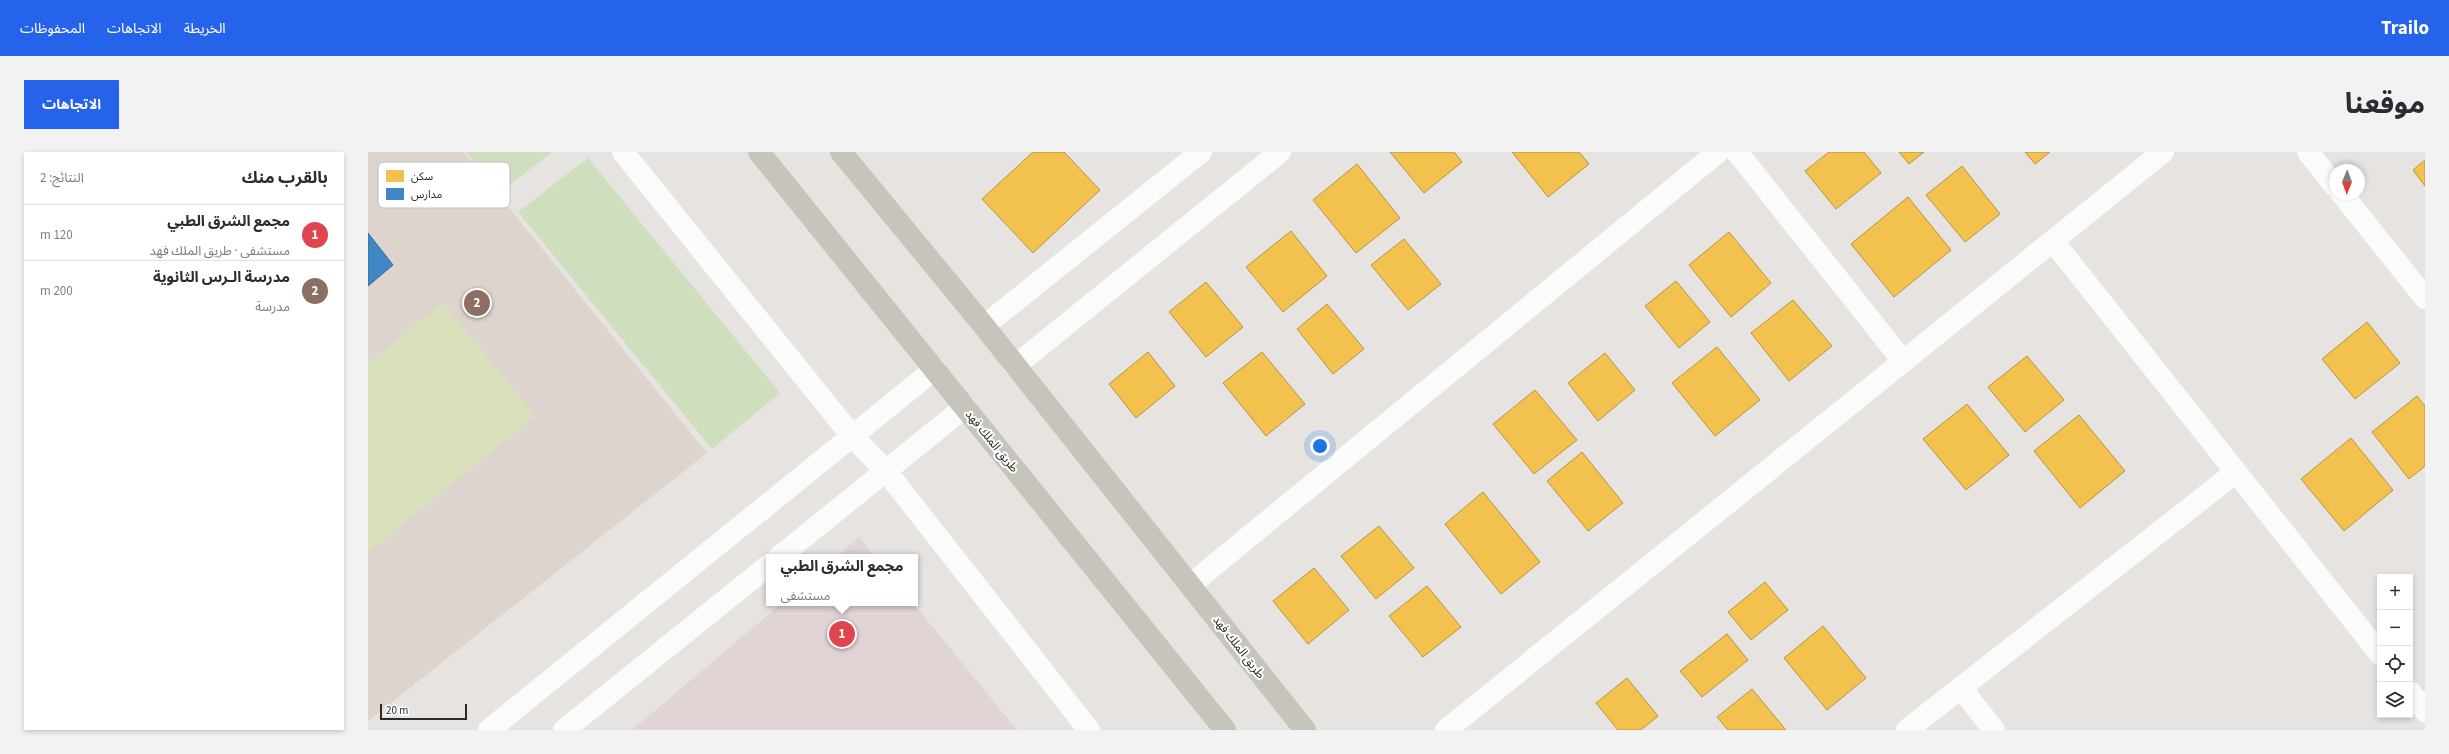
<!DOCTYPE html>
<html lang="ar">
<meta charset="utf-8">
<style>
body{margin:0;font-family:"Source Sans 3","Noto Sans Arabic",sans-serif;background:#f2f2f3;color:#2b2b33;direction:rtl}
.controls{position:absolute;right:12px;bottom:12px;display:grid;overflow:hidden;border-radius:0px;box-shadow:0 2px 6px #0003}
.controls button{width:36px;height:36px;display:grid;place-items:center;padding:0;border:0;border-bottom:1px solid #e1e1e2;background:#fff;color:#2b2b33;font:20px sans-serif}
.compass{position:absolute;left:1961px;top:12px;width:36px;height:36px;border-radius:50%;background:#fff;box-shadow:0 2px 6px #0003;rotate:181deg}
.scale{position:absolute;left:12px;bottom:10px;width:87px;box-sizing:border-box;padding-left:4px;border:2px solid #2a2a2a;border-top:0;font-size:11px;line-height:14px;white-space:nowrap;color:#2a2a2a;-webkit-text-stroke:3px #fff;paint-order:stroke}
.you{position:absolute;left:952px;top:294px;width:14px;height:14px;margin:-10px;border:3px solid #fff;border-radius:50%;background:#1a73e8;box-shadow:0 0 0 6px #1a73e833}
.badge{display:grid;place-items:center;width:26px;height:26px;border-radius:50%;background:#2563eb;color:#fff;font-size:13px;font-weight:700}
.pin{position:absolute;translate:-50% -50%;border:2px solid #fff;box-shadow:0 1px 4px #0006}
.popup{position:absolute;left:398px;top:402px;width:152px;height:52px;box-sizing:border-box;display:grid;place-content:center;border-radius:0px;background:#fff;filter:drop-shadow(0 1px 3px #0005);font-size:13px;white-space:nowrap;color:#7c7c81}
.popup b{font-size:15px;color:#2b2b33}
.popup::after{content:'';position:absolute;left:50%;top:100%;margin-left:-8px;border:8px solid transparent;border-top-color:#fff}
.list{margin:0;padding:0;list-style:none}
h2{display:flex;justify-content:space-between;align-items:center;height:52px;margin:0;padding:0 16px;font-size:17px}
h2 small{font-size:13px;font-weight:400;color:#7c7c81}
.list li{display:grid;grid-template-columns:26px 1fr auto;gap:12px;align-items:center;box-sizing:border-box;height:56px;padding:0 16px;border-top:1px solid #e1e1e2}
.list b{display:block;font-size:15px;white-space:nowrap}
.list p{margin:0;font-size:13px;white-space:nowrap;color:#7c7c81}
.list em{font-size:13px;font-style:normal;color:#7c7c81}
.icon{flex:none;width:22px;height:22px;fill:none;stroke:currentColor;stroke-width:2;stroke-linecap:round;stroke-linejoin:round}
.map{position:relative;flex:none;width:2057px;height:578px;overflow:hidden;direction:ltr;border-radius:0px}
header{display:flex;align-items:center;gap:24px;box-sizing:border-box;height:56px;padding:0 20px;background:#2563eb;color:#fff}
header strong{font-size:19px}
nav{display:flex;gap:22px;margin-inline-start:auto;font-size:14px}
.intro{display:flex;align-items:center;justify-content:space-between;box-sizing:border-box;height:96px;padding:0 24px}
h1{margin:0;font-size:28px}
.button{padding:10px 18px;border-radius:0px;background:#2563eb;color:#fff;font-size:14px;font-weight:700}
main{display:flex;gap:24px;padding:0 24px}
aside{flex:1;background:#fff;border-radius:0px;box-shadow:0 2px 6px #0003}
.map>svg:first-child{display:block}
.education{fill:#ddd5cd}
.medical{fill:#e0d4d4}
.green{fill:#cfdebd}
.pitch{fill:#d8e1bb}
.homes{fill:#f2c14e;stroke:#b69443}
.schools{fill:#3f88c5;stroke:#396c96}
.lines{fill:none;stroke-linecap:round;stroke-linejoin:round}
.minor{stroke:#fbfbfa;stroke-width:22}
.tertiary{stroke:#fbfbfa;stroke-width:22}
.primary{stroke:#c7c4bb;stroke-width:22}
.labels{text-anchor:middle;stroke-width:4;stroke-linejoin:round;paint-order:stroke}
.street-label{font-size:12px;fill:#2a2a2a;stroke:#fff}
.key{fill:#fff;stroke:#bfbfbf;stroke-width:1}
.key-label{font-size:11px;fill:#2a2a2a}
</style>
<header>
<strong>Trailo</strong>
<nav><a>الخريطة</a><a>الاتجاهات</a><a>المحفوظات</a></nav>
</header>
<div class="intro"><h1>موقعنا</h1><a class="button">الاتجاهات</a></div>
<main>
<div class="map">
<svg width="2057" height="578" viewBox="0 0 2057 578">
<rect width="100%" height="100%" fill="#e7e3e0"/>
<path class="education" d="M0 0H96L339 301 0 569Z"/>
<path class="medical" d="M491 385 507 405H468Z
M414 451H545L649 578H264Z"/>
<path class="green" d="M98 0H184L131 41Z
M220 6 412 241 344 297 150 60Z"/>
<path class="pitch" d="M75 151 167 264 0 400V212Z"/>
<path class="homes" d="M665 0H696L732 38 665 101 614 47Z
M1022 0H1086L1094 10 1056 41Z
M1144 0H1211L1221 12 1180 45Z
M1461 0H1496L1513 21 1468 57 1437 19Z
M1531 0H1556L1541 12Z
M1657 0H1682L1667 12Z
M2057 8V34L2045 18Z
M989 12 1032 66 988 101 945 48Z
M1594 14 1632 62 1597 90 1558 43Z
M1540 45 1583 98 1526 145 1483 92Z
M923 79 959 124 915 160 878 115Z
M1361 80 1403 131 1363 165 1321 113Z
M1036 87 1073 132 1040 158 1003 113Z
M1308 129 1342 170 1311 196 1277 154Z
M838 130 875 175 838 205 801 160Z
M1425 148 1464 194 1421 229 1383 181Z
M959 152 996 197 965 222 929 177Z
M1999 170 2032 211 1987 247 1954 207Z
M1349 195 1392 248 1347 284 1304 231Z
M780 200 807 234 768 266 741 232Z
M894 200 937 252 898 284 855 231Z
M1237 201 1267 238 1230 269 1200 231Z
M1659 204 1696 248 1657 280 1620 235Z
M1167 238 1209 288 1166 322 1125 272Z
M2049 244 2057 254V314L2041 327 2004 280Z
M1599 252 1641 303 1598 338 1555 287Z
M1711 263 1757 319 1712 356 1666 299Z
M1983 286 2025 338 1976 379 1933 327Z
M1214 300 1255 351 1220 379 1179 329Z
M1115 340 1172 410 1133 442 1077 372Z
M1011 374 1046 416 1008 447 973 404Z
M946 416 981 458 940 492 905 449Z
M1397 430 1420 458 1383 488 1360 460Z
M1059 434 1093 475 1055 505 1021 464Z
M1455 474 1498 526 1459 558 1416 506Z
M1359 482 1380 508 1334 545 1312 519Z
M1259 526 1290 564 1273 578H1250L1228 551Z
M1384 537 1418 578H1360L1349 565Z"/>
<path class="schools" d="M0 81 25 113 0 134Z"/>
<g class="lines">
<path class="minor" d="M255 0 484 284 518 319 721 578
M1369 0 1535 209
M1940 0 1967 34
M1974 42 2057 146
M1685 89 2012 502
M822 433 1350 0
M1593 536 1626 578
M2042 540 2057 559
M1078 578 1795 0
M1539 578 1868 320"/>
<path class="tertiary" d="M616 174 833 0
M647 214 912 0
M411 405 597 255
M121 578 567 217
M196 578 401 413"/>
<path class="primary" d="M391 0 857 578
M473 0 616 174 937 578"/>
</g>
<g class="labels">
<g class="street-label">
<text transform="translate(624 289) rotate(51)" y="4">طريق الملك فهد</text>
<text transform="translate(871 495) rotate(52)" y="4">طريق الملك فهد</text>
</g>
</g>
<rect x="10" y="10" width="132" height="46" rx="6" class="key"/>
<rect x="18" y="18" width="18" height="12" fill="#f2c14e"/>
<rect x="18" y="36" width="18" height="12" fill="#3f88c5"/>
<g class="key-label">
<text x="43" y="28">سكن</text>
<text x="43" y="46">مدارس</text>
</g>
</svg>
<div class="controls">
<button>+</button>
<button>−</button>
<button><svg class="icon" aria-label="locate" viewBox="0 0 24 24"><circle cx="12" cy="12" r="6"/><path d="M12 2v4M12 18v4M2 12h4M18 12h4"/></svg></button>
<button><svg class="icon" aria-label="layers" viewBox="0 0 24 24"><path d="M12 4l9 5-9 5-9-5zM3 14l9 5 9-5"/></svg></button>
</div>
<svg class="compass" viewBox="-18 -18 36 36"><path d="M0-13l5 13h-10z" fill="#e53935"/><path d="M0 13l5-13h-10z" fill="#7c7c81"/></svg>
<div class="scale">20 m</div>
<div class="you"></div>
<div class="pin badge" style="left:474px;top:482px;background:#e0444e">1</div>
<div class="popup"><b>مجمع الشرق الطبي</b>مستشفى</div>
<div class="pin badge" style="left:109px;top:151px;background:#8d6e63">2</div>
</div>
<aside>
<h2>بالقرب منك<small>النتائج: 2</small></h2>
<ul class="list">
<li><span class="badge" style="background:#e0444e">1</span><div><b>مجمع الشرق الطبي</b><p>مستشفى · طريق الملك فهد</p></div><em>120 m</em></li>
<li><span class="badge" style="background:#8d6e63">2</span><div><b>مدرسة الـرس الثانوية</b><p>مدرسة</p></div><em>200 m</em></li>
</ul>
</aside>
</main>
